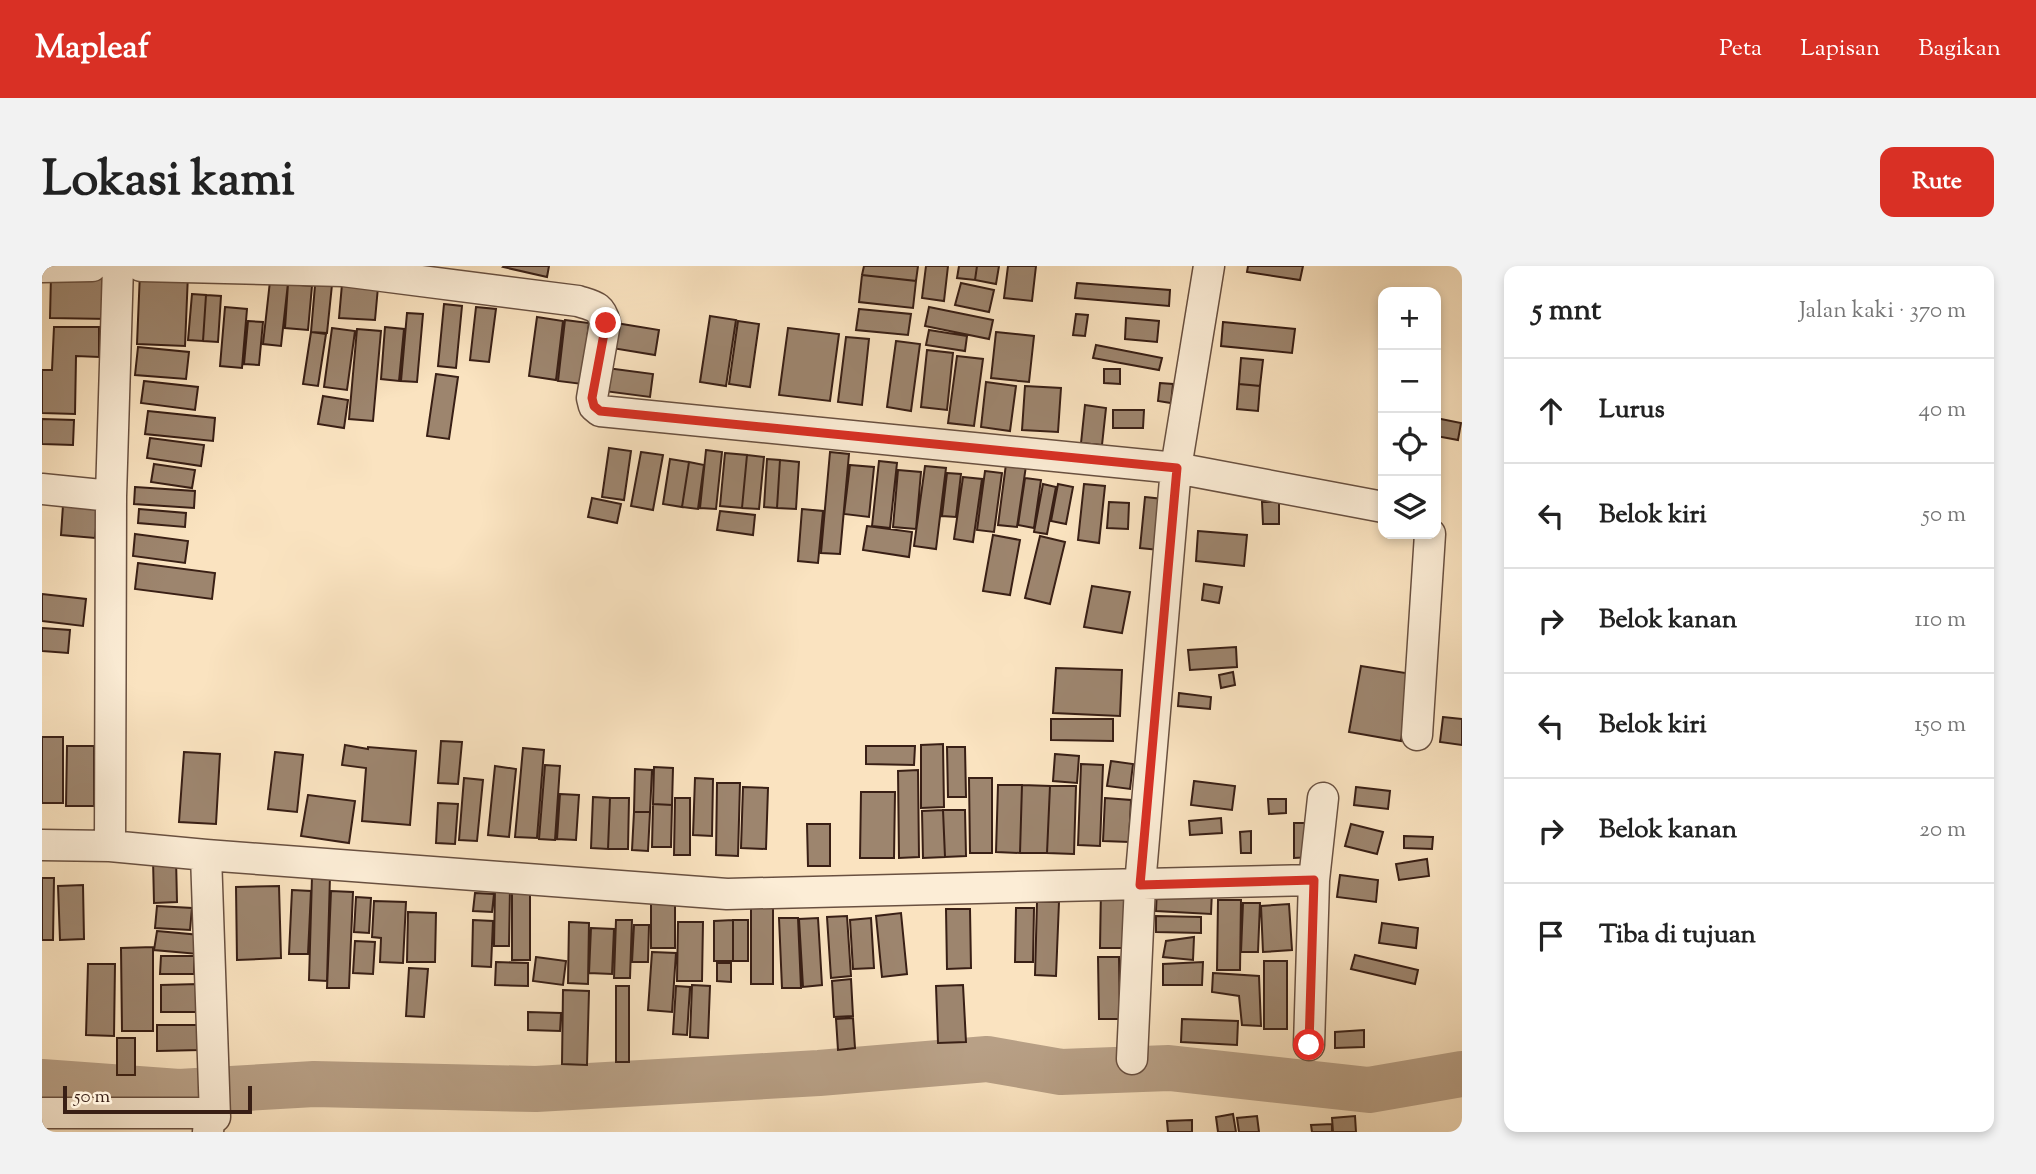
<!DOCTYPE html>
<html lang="id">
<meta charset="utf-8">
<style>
body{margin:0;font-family:"Sorts Mill Goudy",serif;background:#f2f2f2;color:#222}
.controls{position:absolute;right:21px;top:21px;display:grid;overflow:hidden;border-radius:14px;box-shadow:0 4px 10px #0003}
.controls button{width:63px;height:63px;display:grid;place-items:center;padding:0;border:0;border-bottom:2px solid #e0e0e0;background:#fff;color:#222;font:35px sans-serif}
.scale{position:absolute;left:21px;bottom:18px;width:189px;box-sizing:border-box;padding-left:7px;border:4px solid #391f15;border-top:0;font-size:19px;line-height:24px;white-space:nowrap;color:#391f15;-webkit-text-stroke:5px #fcedd6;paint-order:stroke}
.stop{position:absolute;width:21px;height:21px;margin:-16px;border:5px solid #d93025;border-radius:50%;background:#fff}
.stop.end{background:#d93025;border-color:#fff;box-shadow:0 2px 7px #0008}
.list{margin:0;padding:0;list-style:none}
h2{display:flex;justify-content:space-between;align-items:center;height:91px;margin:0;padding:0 28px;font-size:30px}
h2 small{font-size:23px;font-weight:400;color:#767676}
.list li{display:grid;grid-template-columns:46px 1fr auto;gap:21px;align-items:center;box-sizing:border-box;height:105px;padding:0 28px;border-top:2px solid #e0e0e0}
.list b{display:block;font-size:26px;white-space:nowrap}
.list em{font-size:23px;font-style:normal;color:#767676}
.icon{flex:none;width:38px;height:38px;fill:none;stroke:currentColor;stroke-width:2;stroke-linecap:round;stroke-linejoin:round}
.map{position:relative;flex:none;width:1420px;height:866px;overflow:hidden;border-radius:14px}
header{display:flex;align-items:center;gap:42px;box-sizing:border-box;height:98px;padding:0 35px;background:#d93025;color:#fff}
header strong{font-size:33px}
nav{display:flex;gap:38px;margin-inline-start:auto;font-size:24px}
.intro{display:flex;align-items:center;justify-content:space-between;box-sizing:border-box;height:168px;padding:0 42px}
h1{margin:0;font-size:49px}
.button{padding:18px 32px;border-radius:14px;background:#d93025;color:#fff;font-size:24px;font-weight:700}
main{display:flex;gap:42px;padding:0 42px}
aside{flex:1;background:#fff;border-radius:14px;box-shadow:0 4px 10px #0003}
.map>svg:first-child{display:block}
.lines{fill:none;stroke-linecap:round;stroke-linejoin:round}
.river{stroke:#b8a086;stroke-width:46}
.building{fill:#9d856e;stroke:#391f15;stroke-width:2}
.minor-casing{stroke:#695040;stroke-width:33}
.minor{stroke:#fcedd6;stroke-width:30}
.route{stroke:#d93025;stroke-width:9}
</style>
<header>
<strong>Mapleaf</strong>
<nav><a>Peta</a><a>Lapisan</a><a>Bagikan</a></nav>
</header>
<div class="intro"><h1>Lokasi kami</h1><a class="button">Rute</a></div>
<main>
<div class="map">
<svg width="1420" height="866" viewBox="0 0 1420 866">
<rect width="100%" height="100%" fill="#fae3c0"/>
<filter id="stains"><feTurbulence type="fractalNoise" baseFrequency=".00286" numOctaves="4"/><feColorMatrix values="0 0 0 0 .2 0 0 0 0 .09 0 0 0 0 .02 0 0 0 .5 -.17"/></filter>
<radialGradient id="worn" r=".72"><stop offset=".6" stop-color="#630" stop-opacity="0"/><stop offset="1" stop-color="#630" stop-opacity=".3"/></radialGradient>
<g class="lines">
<path class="river" d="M0 816 137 826 272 818 494 823 777 807 945 793 1019 806 1127 802 1327 824 1420 808"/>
</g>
<path class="building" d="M462 0H507L505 11 461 1Z
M822 0H876L874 15 820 9Z
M884 0H906L902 35 880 32Z
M917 0H935L933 14 915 12Z
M935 0H957L954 18 933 14Z
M966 0H994L990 35 962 32Z
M1206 0H1261L1258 14 1205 6Z
M98 6 146 8 143 80 95 78Z
M229 6 247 8 239 80 221 78Z
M274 8 291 9 285 67 269 66Z
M9 9 66 10V53L8 52Z
M820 9 874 15 871 42 817 36Z
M919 17 952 24 947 46 913 39Z
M1035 17 1128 24 1127 40 1033 32Z
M246 18 270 20 266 64 243 62Z
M300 18 336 21 333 54 297 52Z
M150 28 164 29 161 75 146 74Z
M164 29 179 30 176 76 161 75Z
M402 38 420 40 414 102 396 100Z
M183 41 205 43 200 102 178 100Z
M434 41 454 43 447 96 428 94Z
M887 41 951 54 947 73 883 60Z
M817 43 869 48 866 69 814 64Z
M365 47 381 48 375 116 359 115Z
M1034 48 1046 49 1043 70 1031 69Z
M668 50 694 54 684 120 658 116Z
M495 51 521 55 514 114 487 110Z
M1084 52 1117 55 1115 76 1083 73Z
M523 54 547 57 540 118 516 115Z
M206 55 221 56 217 99 202 98Z
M696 55 717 58 708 121 687 118Z
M1181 56 1253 63 1250 87 1179 80Z
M574 57 617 64 613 89 570 82Z
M12 61H57V91L34 90 33 148 0 147V104H10Z
M343 61 362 63 357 115 339 113Z
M290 62 313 65 305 124 282 121Z
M746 62 797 68 788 135 737 129Z
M315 63 339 65 331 155 307 153Z
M887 64 925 70 923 85 884 79Z
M269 66 284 68 276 120 261 118Z
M954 66 992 70 987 116 949 112Z
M804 71 827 73 820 139 796 136Z
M854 75 878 78 869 145 845 141Z
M1054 79 1120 92 1117 104 1051 92Z
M96 81 147 86 144 113 93 109Z
M885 84 911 87 905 144 879 141Z
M915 90 941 93 932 160 906 157Z
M1199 92 1221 94 1218 120 1197 118Z
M565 102 611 108 608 131 562 125Z
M1062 103H1078V118L1062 117Z
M394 108 416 111 407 173 385 170Z
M102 115 156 121 153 144 99 137Z
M944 116 974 120 968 165 939 161Z
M1118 117 1131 118 1129 137 1116 135Z
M1197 118 1218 120 1216 145 1195 143Z
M983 120 1019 122 1016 166 980 164Z
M281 130 306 134 302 162 276 158Z
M1043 139 1064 142 1060 179 1039 177Z
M1071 144H1102L1101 162H1071Z
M106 145 173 152 171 175 103 168Z
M1394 152 1419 157 1416 174 1394 170Z
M0 153 32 154 31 179 0 178Z
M108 172 162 179 159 200 105 192Z
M567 182 589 185 582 234 560 231Z
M664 184 680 186 674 243 658 242Z
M599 186 621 189 611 244 589 240Z
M788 186 807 188 798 288 779 287Z
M683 187 705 189 700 242 678 240Z
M705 189 722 191 717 243 700 242Z
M628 193 647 196 640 241 621 238Z
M725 193 738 194 735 242 722 241Z
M738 194 757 196 754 243 735 242Z
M837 195 855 197 848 262 830 260Z
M647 196 662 199 656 243 640 241Z
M112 198 153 204 150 222 109 216Z
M964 198 984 200 975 261 956 259Z
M808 199 832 201 827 251 802 248Z
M883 200 904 202 894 283 872 280Z
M856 204 879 206 874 263 851 261Z
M943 205 960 207 952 266 935 264Z
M905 207 919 208 914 251 900 250Z
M921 211 940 213 931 276 912 273Z
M983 212 999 214 992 262 976 259Z
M1001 218 1014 221 1005 268 992 266Z
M1016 218 1031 221 1024 258 1009 255Z
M1042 218 1063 220 1057 277 1036 274Z
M93 221 153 225 152 242 92 238Z
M1103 231 1121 233 1117 284 1098 282Z
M550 232 579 238 575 257 546 251Z
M1067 236 1087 237 1086 263 1065 262Z
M1220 236H1237V258H1221Z
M21 239 56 242 53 272 19 269Z
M97 243 144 247 143 261 96 257Z
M760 243 781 245 776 297 756 295Z
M678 245 713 249 711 269 675 264Z
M825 260 870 266 867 291 821 284Z
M1156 265 1205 269 1202 300 1154 295Z
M93 268 146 275 143 297 91 290Z
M951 269 978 274 968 329 941 325Z
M998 270 1023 276 1008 338 983 332Z
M96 297 173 307 170 333 93 323Z
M1162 318 1180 321 1177 337 1160 334Z
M1050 320 1088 326 1080 367 1042 361Z
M0 328 44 333 41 360 0 355Z
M0 362 28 364 26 387 0 385Z
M1194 381 1195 401 1148 404 1146 384Z
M1319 400 1370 408 1359 475 1307 466Z
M1014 402 1080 404 1078 450 1011 447Z
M1191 406 1193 419 1179 422 1177 409Z
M1137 427 1169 431 1168 443 1136 440Z
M1401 451 1420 453V479L1398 476Z
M1009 453H1071V475L1009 474Z
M0 471H21V537H0Z
M399 475 420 476 416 518 396 517Z
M901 478 902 541 879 542V479Z
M303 479 326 483V481L374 485 368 559 320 555 324 502 300 499Z
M25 480H52V540H24Z
M824 480H873L872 499 824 498Z
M905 481H923L924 531H906Z
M481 482 502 484 495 572 473 571Z
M142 486 178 488 174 558 137 556Z
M233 486 261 489 255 546 226 543Z
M1013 488 1037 490 1035 517 1011 515Z
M1069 495 1091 498 1088 523 1065 520Z
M1039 498 1061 499 1058 580 1036 579Z
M503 499 518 500 513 574 497 573Z
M453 500 474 503 467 571 446 569Z
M612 501 631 502 630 539 611 538Z
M593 503 610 504 608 546H592Z
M876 504 877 591 857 592 856 505Z
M422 512 441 514 435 575 417 574Z
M653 512 671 513 670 570 651 569Z
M927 512H950V587H928Z
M1152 515 1193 520 1190 544 1149 539Z
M675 517H698L696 590 674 589Z
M956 519H980L978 587 954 586Z
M980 519 1008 520 1005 587H978Z
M1008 520H1034L1032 588 1005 587Z
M701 521 726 522 724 583 699 582Z
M1314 521 1348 525 1346 543 1312 539Z
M819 526H853L852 592H818Z
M518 528 537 529 534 574 515 573Z
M266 529 313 535 307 577 259 570Z
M551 531 568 532 566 583 549 582Z
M568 532H587L586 583H566Z
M633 532H648V589H632Z
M1063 532 1089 534 1087 576 1061 575Z
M1226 533H1244V547L1227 548Z
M396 537 416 538 413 578 394 577Z
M611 538 630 539 629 581H610Z
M901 544H923L924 590 903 591Z
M901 544 903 591 881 592 880 545Z
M592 546H608L606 585 590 584Z
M1179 552 1180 567 1148 569 1147 555Z
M1252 557H1269L1270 591 1252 592Z
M765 558H788V600H766Z
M1309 558 1341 566 1335 588 1303 580Z
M1209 565V587H1199L1198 566Z
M1362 570 1391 571 1390 583 1362 582Z
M134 592 135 636 112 637 111 593Z
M1385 593 1387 610 1357 614 1354 598Z
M1298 609 1336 614 1334 636 1295 631Z
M270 610H288L285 715 267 714Z
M0 612H12L11 674H0Z
M41 619 42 673 18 674 16 620Z
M237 620 239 692 195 694 194 621Z
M470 620H488V694H470Z
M453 622H468L467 680H452Z
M1059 622 1083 623 1081 682H1058Z
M1115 622 1170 625 1169 648 1114 645Z
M250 624 269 625 266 688H247Z
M289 625 311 626 307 722H285Z
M433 627 452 628 450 646 431 645Z
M314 631 329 632 327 667 312 666Z
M609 631H633V682H609Z
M1176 634H1199L1198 704H1175Z
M332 635 364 636 361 697 338 696 339 672 330 671Z
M995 636H1017L1014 710 993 709Z
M1201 637H1218L1216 686H1199Z
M709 638H731V718H709Z
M1247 638 1250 684 1221 686 1219 640Z
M115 640 150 642 148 664 113 662Z
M974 642H992L991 696H973Z
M904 643H928L929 702 905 703Z
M366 646 394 647 393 696H365Z
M859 647 865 708 840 711 834 650Z
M805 650 809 710 789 712 785 651Z
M1114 650 1159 651V667L1114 666Z
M737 652H756L759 722H740Z
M776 652 780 719 761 721 757 653Z
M829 652 832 702 811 703 808 654Z
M431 654 451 655 449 701 430 700Z
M574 654H590L588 712H572Z
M691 654V695H672V655Z
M691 654H706V695H691Z
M527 656 547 657 546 718 526 717Z
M636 656H661L660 715H635Z
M1340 657 1376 662 1374 682 1337 677Z
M592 659H607L606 696H590Z
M549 662 572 663 570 708 547 707Z
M115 665 158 669 156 688 112 684Z
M1152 671 1151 694 1121 691 1124 675Z
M313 675 333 676 331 708 311 707Z
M111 681V765H80L79 682Z
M610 686 634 687 630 746 606 744Z
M1313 689 1376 704 1373 718 1309 703Z
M119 690H152V708H118Z
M494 691 524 695 521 719 491 715Z
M1056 691H1077L1078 753H1057Z
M1222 695H1245V763H1222Z
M454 696 486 697V720L453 719Z
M1161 696 1160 719H1121V698Z
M675 697H689V716L675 715Z
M46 698H73L72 770 44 769Z
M367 702 386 703 382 751 364 750Z
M1171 707 1217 710 1219 760 1200 759 1197 730 1170 726Z
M809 713 811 750 792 751 790 715Z
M156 718V746H119V719Z
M650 719 668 720 666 772 648 771Z
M921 719 924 776 896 777 894 720Z
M574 720H587V796H574Z
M634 720 648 721 645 769 631 768Z
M521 724 547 725 545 799 520 798Z
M486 746 519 747 518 765 486 764Z
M811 752 813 782 796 784 794 753Z
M1140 753 1196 755 1195 779 1139 776Z
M115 759H158V784L115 785Z
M1322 764V781L1293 782V766Z
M75 772H93V809H75Z
M1191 848 1194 866H1176L1174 851Z
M1215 850 1217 866H1197L1195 852Z
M1313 850 1314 866H1291L1290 852Z
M1150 854V866H1126L1125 855Z
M1290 858V866H1270L1269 859Z"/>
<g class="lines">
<g class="minor-casing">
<path id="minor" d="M99 0 301 5 536 35C552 40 559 40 563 57L550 132 552 140 558 145 1134 202 1341 241
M0 1 50 0
M0 223 69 230
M1375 469 1388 268
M0 579 68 580 164 589 685 628 1272 614
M68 580 69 230 76 0
M164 589 173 851 168 847 166 866
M1267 779 1272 614 1281 532
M1090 793 1098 619 1134 202 1167 0
M0 847H168"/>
</g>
<use href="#minor" class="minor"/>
</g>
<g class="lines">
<path class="route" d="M564 57 550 132 552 140 558 145 1135 202 1098 619 1272 614 1267 779"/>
</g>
<rect width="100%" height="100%" filter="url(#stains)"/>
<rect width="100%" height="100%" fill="url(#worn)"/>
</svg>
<div class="controls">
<button>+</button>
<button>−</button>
<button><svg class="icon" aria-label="locate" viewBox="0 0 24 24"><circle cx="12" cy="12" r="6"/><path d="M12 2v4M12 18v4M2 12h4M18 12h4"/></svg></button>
<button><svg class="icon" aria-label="layers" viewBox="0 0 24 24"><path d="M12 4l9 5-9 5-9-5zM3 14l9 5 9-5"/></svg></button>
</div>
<div class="scale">50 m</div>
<div class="stop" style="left:1267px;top:779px"></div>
<div class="stop end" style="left:564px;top:57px"></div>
</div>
<aside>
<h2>5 mnt<small>Jalan kaki · 370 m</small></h2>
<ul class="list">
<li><svg class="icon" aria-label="ahead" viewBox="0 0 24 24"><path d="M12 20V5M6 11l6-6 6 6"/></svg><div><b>Lurus</b></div><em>40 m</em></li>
<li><svg class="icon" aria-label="left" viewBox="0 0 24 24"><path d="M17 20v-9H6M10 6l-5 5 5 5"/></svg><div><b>Belok kiri</b></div><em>50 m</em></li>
<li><svg class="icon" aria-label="right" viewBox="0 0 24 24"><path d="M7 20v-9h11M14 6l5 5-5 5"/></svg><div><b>Belok kanan</b></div><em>110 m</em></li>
<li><svg class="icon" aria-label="left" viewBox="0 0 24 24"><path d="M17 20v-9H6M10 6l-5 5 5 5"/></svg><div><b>Belok kiri</b></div><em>150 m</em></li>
<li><svg class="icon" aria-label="right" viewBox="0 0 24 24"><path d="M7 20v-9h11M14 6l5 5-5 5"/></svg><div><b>Belok kanan</b></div><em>20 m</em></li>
<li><svg class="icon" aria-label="arrive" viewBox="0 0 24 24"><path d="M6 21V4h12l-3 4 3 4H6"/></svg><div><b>Tiba di tujuan</b></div></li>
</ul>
</aside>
</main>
